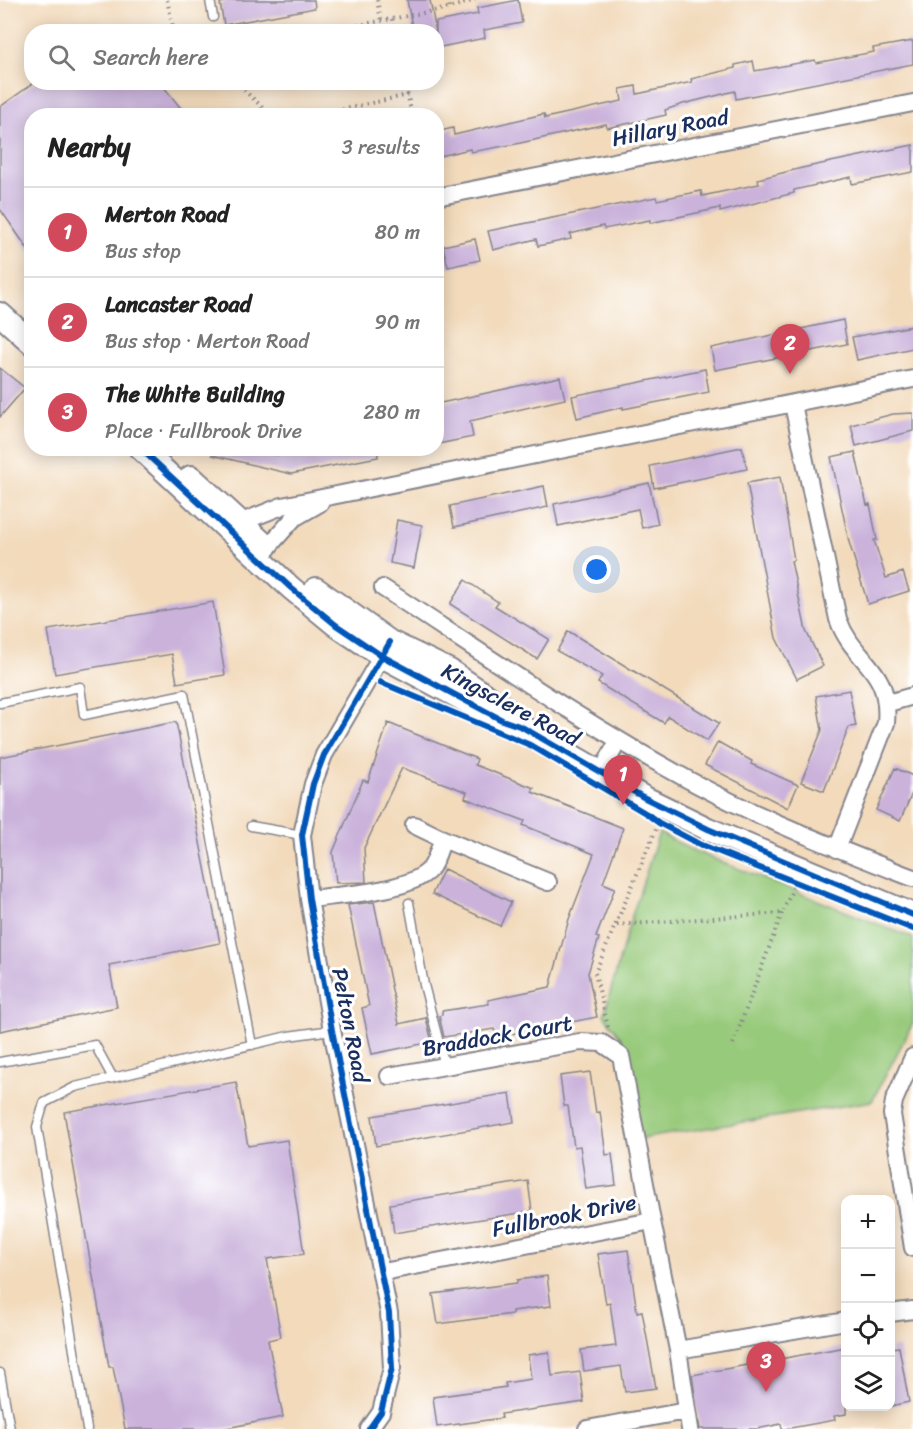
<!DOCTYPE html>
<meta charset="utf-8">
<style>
body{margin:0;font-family:Sriracha,sans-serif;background:#f6f6f6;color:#222}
.controls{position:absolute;right:18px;bottom:18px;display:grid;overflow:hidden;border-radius:12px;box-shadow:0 3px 15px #0003}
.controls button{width:54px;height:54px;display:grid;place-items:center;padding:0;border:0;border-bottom:2px solid #e0e0e0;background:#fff;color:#222;font:30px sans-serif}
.you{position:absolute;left:597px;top:570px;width:21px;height:21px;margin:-15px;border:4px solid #fff;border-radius:50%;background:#1a73e8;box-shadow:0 0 0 9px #1a73e833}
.badge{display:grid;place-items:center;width:39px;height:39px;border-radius:50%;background:#d1495b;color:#fff;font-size:20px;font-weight:700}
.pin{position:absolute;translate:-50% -50px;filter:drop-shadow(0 2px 3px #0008)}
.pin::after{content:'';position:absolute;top:32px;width:21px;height:18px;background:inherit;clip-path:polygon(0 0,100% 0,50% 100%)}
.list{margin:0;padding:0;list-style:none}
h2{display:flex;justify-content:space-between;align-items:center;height:78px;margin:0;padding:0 24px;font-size:26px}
h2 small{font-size:20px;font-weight:400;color:#767676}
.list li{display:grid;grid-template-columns:39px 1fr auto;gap:18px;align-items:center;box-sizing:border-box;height:90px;padding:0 24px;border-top:2px solid #e0e0e0}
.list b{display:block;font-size:22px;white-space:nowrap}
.list p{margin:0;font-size:20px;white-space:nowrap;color:#767676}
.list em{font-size:20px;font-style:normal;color:#767676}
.icon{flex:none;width:33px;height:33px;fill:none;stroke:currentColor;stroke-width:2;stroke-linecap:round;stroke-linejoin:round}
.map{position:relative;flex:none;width:913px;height:1429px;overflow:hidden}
.search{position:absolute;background:#fff;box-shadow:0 3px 15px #0003;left:24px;top:24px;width:420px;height:66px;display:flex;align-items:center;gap:15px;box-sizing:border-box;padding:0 21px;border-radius:24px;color:#767676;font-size:22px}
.panel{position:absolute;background:#fff;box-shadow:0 3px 15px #0003;left:24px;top:108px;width:420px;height:348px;border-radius:24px}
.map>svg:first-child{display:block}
.green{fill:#98ca7b;stroke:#5a7c6c;stroke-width:1.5}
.building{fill:#cab2db}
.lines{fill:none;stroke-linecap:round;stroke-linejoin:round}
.lane-casing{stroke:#86848c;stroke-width:11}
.street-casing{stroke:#86848c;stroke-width:20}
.secondary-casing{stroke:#86848c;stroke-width:26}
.path{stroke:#86848c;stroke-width:4;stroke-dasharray:1.5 4.5;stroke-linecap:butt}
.lane{stroke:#fff;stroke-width:8}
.street{stroke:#fff;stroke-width:16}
.secondary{stroke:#fff;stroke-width:22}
.cycleway-casing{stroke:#fff;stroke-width:10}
.cycleway{stroke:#0057b8;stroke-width:6}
.labels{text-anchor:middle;stroke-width:6;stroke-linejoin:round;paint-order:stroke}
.street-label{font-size:22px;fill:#1b2f5e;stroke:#fff}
</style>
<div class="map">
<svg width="913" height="1429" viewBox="0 0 913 1429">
<rect width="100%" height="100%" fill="#fff"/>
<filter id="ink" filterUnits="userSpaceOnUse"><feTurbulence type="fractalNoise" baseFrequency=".0167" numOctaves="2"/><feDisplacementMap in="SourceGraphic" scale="12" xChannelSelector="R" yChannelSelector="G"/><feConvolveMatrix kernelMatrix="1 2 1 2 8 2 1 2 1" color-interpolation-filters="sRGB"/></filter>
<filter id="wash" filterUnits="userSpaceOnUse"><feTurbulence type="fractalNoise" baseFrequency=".008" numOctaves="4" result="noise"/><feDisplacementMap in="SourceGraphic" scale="24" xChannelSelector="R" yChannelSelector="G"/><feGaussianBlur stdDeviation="1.35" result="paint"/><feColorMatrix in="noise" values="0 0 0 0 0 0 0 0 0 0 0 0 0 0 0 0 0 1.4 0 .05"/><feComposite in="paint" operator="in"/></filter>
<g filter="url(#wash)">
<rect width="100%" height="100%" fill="#f2dabb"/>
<path class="green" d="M659 833 694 851 913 938V1023L872 1101 640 1139 621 1038 604 1015 629 925Z"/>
<g id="blocks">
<path class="building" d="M233 0H314L315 8 224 25 220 3Z
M407 0H430L436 32H413Z
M518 0 522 23 484 30 485 38 436 48V22L478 14 477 8Z
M913 41V64L736 99 735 91 683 104 665 110 666 115 635 122 607 128 606 124 516 144 471 152 470 149 436 157V132L453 128 454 135 544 114 545 118 622 101 620 89 636 86 637 94 692 82 691 79 735 68V65L753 61 755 71 815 60 816 63 874 52 873 48Z
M35 82H160L187 116H32V255L0 209V107Z
M913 145V172L852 184 851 177 794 190V193L720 212V208L650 223V220L604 229 603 226 570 234 571 239 538 246 536 239 493 250 488 231 656 197 657 200 701 191 702 196 759 184 758 179 802 168Z
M475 239 480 260 448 267 443 246Z
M843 320 847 344 715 370 711 348Z
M913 326V348L857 360 852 337Z
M0 368 25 388 0 417Z
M705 369 709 392 623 409V407L577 418 572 396Z
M560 377 565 399 470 421 473 437 438 444 436 404Z
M913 413V431L856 446 851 425 893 414Z
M742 447 747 469 654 488 650 466Z
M213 448H278L276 455 309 448H377L378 457 291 474 212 455Z
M855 452 867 505 870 504 877 540H874L886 578 903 572 909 591 868 604 849 542 831 457Z
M780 477 794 560 791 561 806 631 823 666 797 679 776 638 747 483Z
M649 483 658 524 642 528 638 509 558 526 554 504Z
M544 486 548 507 454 527 450 506Z
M397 520 422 525 414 568 390 563Z
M465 580 498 602 495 606 549 639 537 659 450 604Z
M213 602 225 675 177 683 172 654 55 674 48 630Z
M568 631 719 723 707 741 668 716 664 723 598 683 602 676 557 651Z
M849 690 856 726 849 727 824 791 801 782 822 730 816 696Z
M176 722 220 943 109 965 117 1007 0 1031V757Z
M388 723 477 759 475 765 534 788 532 792 623 828 603 883 615 888 596 937 599 938 588 973 597 1017 496 1037 494 1029 444 1037 439 1016 442 1015V1011L489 1004 488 1000 550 987 569 919 594 854 523 825 525 821 465 798 467 792 402 768 364 848 366 882 336 883 333 852 363 780 368 782Z
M718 742 752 761 751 764 798 785 788 808 705 765Z
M895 768 913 776V791L900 821 876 810Z
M444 869 511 902 500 926 432 894Z
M374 902 399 1024 426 1018 432 1042 372 1054 362 1008 369 1006 348 905Z
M590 1072 596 1113 600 1112 606 1155 612 1154 616 1185 586 1189 580 1146 574 1147 568 1106H564L560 1076Z
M236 1082 248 1146 287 1140 304 1254 267 1259 281 1337 268 1340 283 1417 221 1429H125L113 1367H109L64 1112Z
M510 1093 514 1122 376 1146 372 1116Z
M528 1181 532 1211 394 1233 390 1204Z
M628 1250 637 1312 642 1311 656 1388 625 1392 621 1366 584 1371 581 1350 616 1346 610 1303 606 1304 598 1254Z
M547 1276 551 1306 512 1311V1314L438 1324 433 1294 517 1283V1280Z
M846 1347V1414L834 1416 835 1420 785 1429H782L781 1424 757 1429H700L692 1375Z
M899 1347 909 1402 891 1406V1348Z
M549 1352 552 1376 580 1372 584 1402 501 1414 502 1418 437 1427 433 1397 506 1387 505 1383 531 1379 528 1355Z"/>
</g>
</g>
<g filter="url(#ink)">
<use href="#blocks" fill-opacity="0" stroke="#86848c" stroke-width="1.5"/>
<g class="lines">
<g class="lane-casing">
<path id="lane" d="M210 0 213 17
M0 703 80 687 84 715 184 694 252 1045
M251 826 302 835
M409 903 424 985 445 1066
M0 1062 95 1045 113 1078
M0 1373 10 1429
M87 1429 37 1127 44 1103 75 1087 288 1036 332 1030"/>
</g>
<g class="street-casing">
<path id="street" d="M436 197 913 103
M793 404 838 619C854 664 891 666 886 723L837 849
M234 530 242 522 282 506 913 379
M261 555 294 518 320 503
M383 588C487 656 590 728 700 786 768 822 841 850 913 878
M888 703 913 696
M601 773 618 741
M414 825 443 839
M309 899C339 895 410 892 430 869 436 862 439 848 443 839L548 882
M913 1057 894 1101 892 1114 913 1248
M389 1076 580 1042 602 1043 621 1056 652 1221
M383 1272 652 1221 678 1350 690 1429
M890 1313 913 1310
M678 1350 846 1321
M369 1429 381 1412 392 1368 389 1313 332 1030 309 899 302 835 313 784 324 755 387 647
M587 1429 686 1411"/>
</g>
<g class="secondary-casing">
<path id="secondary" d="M0 314 32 343
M140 448 291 588 336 625 382 656 502 720 522 727 643 797 708 829 913 915
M191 477 266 546
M316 589 390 642 450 671 503 707"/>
</g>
<path class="path" d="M167 0 173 27 178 32
M377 0 381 20
M447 0 449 8
M392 19 395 32
M322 32 449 8 475 0
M235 82 272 116
M405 82 412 116
M313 116 408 95
M617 925 782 913 794 886
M608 1027 595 973 657 827
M733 1044 782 913"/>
<use href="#lane" class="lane"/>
<use href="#street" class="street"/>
<use href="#secondary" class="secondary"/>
<g class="cycleway-casing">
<path id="cycleway" d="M140 448 291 588 336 625 382 656 502 720 522 727 643 797 708 829 913 915
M380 682 530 745 647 814 659 823 697 843 913 929
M369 1429 381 1412 392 1368 389 1313 332 1030 309 899 302 835 313 784 324 755 390 642"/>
</g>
<use href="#cycleway" class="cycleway"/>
</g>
</g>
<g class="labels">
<g class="street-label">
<text transform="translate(670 127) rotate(-11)" y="8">Hillary Road</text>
<text transform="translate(511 704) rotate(28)" y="8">Kingsclere Road</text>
<text transform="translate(351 1025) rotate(79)" y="8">Pelton Road</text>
<text transform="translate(497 1035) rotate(-10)" y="8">Braddock Court</text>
<text transform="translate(564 1215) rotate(-11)" y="8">Fullbrook Drive</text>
</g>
</g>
</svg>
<div class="controls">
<button>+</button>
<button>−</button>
<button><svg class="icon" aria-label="locate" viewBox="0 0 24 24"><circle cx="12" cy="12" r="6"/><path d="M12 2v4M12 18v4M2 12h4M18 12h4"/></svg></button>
<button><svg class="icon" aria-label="layers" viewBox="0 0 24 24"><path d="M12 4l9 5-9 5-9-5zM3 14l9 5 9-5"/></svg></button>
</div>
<div class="you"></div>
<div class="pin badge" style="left:623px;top:805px">1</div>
<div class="pin badge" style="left:790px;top:374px">2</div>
<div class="pin badge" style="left:766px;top:1392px">3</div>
<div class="search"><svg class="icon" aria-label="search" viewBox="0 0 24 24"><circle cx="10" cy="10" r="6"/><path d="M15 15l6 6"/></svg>Search here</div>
<section class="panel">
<h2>Nearby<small>3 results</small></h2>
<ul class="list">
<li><span class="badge">1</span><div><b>Merton Road</b><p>Bus stop</p></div><em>80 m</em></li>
<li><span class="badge">2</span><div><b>Lancaster Road</b><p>Bus stop · Merton Road</p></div><em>90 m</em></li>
<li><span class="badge">3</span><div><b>The White Building</b><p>Place · Fullbrook Drive</p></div><em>280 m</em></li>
</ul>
</section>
</div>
